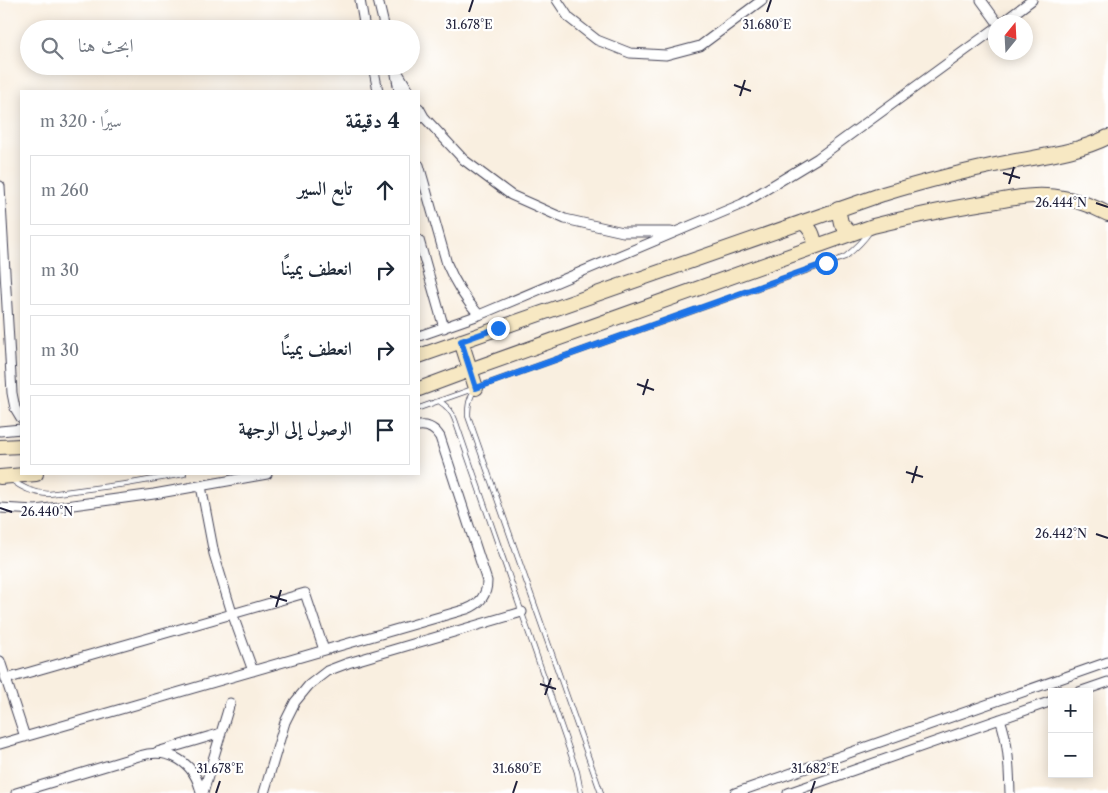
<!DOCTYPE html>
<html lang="ar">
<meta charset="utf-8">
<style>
body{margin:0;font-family:"Libre Caslon Text",Amiri,serif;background:#f6f6f7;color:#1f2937;direction:rtl}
.controls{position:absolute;right:15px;bottom:15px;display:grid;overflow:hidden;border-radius:0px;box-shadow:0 2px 12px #0003}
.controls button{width:45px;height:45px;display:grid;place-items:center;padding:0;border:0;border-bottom:1px solid #e0e1e3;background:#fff;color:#1f2937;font:25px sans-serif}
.compass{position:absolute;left:988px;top:15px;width:45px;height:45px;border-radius:50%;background:#fff;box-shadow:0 2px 12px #0003;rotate:18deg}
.stop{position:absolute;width:15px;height:15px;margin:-11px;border:4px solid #1a73e8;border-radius:50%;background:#fff}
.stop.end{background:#1a73e8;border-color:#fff;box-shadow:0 1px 5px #0008}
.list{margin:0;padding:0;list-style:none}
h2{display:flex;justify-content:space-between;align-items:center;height:65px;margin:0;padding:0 20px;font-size:21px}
h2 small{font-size:16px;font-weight:400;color:#747a83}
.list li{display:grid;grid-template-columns:32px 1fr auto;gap:15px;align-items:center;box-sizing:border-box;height:70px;margin:0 10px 10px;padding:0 10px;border:1px solid #e0e1e3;border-radius:0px}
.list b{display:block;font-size:19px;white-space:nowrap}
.list em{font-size:16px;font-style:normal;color:#747a83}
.icon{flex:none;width:28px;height:28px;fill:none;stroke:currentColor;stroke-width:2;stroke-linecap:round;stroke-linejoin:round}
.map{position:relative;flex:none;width:1108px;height:793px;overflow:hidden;direction:ltr}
.search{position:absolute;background:#fff;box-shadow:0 2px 12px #0003;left:20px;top:20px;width:400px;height:55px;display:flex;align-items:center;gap:12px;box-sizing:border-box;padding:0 18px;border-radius:28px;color:#747a83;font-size:19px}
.panel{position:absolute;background:#fff;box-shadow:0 2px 12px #0003;left:20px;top:90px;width:400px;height:385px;border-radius:0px;direction:rtl}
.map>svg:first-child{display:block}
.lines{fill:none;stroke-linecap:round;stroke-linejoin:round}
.lane-casing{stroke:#424154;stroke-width:6}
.street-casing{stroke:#424154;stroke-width:11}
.secondary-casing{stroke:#424154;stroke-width:16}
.lane{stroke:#fff;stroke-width:4.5}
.street{stroke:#fff;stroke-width:9}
.secondary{stroke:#f7e8c3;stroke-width:14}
.route{stroke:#1a73e8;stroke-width:6}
.ticks{fill:none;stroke:#22223b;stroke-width:2}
.ticks-label{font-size:12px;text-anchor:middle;fill:#22223b;stroke:#fff;stroke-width:4.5;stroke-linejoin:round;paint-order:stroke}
</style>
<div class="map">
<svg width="1108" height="793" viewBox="0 0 1108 793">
<rect width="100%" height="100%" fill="#fff"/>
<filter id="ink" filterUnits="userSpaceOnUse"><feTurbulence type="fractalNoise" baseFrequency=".02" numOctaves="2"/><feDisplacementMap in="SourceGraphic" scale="10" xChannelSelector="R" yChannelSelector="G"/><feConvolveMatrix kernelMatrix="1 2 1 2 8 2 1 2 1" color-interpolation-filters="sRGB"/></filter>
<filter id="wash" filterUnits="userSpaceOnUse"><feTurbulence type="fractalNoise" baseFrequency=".0096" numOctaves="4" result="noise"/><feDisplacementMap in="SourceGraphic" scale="20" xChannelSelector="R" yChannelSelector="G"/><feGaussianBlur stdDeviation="1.12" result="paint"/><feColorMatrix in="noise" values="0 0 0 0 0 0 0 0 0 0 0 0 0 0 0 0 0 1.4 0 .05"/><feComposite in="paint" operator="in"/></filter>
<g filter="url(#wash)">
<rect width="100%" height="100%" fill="#f9efe0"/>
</g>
<g filter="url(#ink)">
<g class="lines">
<g class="lane-casing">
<path id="lane" d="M475 389C469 398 468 405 468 416L601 793
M439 401C447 406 452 411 455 420L577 772 581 793
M419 408 845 257C855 249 863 242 870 231
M11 479C22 489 34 493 49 494L126 484 184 474"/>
</g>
<g class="street-casing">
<path id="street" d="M360 0 365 29
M378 0 385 29
M557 0 569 18 597 40 630 53 666 55 700 46 762 0
M981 0 997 22
M1003 22 1032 0
M373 66 378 91
M394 66 409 91
M396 74 399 91
M419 108 424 117 464 160 511 195 565 219 623 232H671
M419 165 447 264C455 283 465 299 479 315
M0 186 12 393 15 408 21 418
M419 240 444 328
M419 336 479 315 742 204 818 158 996 28
M0 431 21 429
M201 486 214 554 232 613 253 671
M0 508 36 510 154 494 267 474
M0 661 25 737
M6 679 305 593 324 650
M1079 692 1108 682
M1000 719C1009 744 1009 768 1010 793
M0 744 467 609C480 604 487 595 487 581L440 437C435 429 428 425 419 426
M157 752 221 733
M16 793 139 756C169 747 195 762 201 793
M203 793 230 703
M264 793 285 722 295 702 309 685 327 671 348 663 522 612
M735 793 1108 662
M788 793 1052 701"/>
</g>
<g class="secondary-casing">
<path id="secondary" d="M838 209 841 223 850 233
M802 222C811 228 814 235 815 246
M461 341 476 388
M419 356 883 194C923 182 964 171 1005 163 1040 156 1076 153 1108 137
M419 389 470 370 873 226C914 216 955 207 997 201 1013 198 1030 195 1046 196 1068 197 1089 204 1108 214
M0 447 21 446
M0 477 36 474"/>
</g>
<use href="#lane" class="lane"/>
<use href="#street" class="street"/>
<use href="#secondary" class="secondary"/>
</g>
</g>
<g class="lines" filter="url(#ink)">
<path class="route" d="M498 328 461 341 476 388 826 263"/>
</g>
<path class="ticks" d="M469 12 473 0M767 12 771 0M734 85 751 91M740 96 745 80M1003 173 1020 178M1009 184 1014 167M1096 203 1108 207M637 384 654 390M643 395 648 379M906 472 923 477M912 483 917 466M0 508 12 512M1096 534 1108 538M270 596 287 601M276 607 281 590M540 684 556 689M545 695 551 678M216 793 220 781M513 793 517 781M811 793 815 781"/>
<g class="ticks-label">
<text x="469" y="29">31.678°E</text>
<text x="767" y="29">31.680°E</text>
<text x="1061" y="207">26.444°N</text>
<text x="47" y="516">26.440°N</text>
<text x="1061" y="538">26.442°N</text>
<text x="220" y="773">31.678°E</text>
<text x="517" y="773">31.680°E</text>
<text x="815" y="773">31.682°E</text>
</g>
</svg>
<div class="controls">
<button>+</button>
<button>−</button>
</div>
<svg class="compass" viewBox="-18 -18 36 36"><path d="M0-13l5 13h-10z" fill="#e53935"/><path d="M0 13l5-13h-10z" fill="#747a83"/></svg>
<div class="stop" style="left:826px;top:263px"></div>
<div class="stop end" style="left:498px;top:328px"></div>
<div class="search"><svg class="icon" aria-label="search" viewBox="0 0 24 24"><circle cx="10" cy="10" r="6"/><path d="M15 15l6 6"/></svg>ابحث هنا</div>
<section class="panel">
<h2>4 دقيقة<small>سيرًا · 320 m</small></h2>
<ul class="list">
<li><svg class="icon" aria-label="ahead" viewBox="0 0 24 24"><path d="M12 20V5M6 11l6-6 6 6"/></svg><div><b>تابع السير</b></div><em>260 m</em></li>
<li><svg class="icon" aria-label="right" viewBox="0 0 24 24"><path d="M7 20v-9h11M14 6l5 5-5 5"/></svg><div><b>انعطف يمينًا</b></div><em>30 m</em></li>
<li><svg class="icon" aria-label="right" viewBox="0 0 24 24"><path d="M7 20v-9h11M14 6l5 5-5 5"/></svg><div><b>انعطف يمينًا</b></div><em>30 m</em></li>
<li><svg class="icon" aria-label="arrive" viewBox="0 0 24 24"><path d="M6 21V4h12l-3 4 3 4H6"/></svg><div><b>الوصول إلى الوجهة</b></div></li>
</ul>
</section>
</div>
